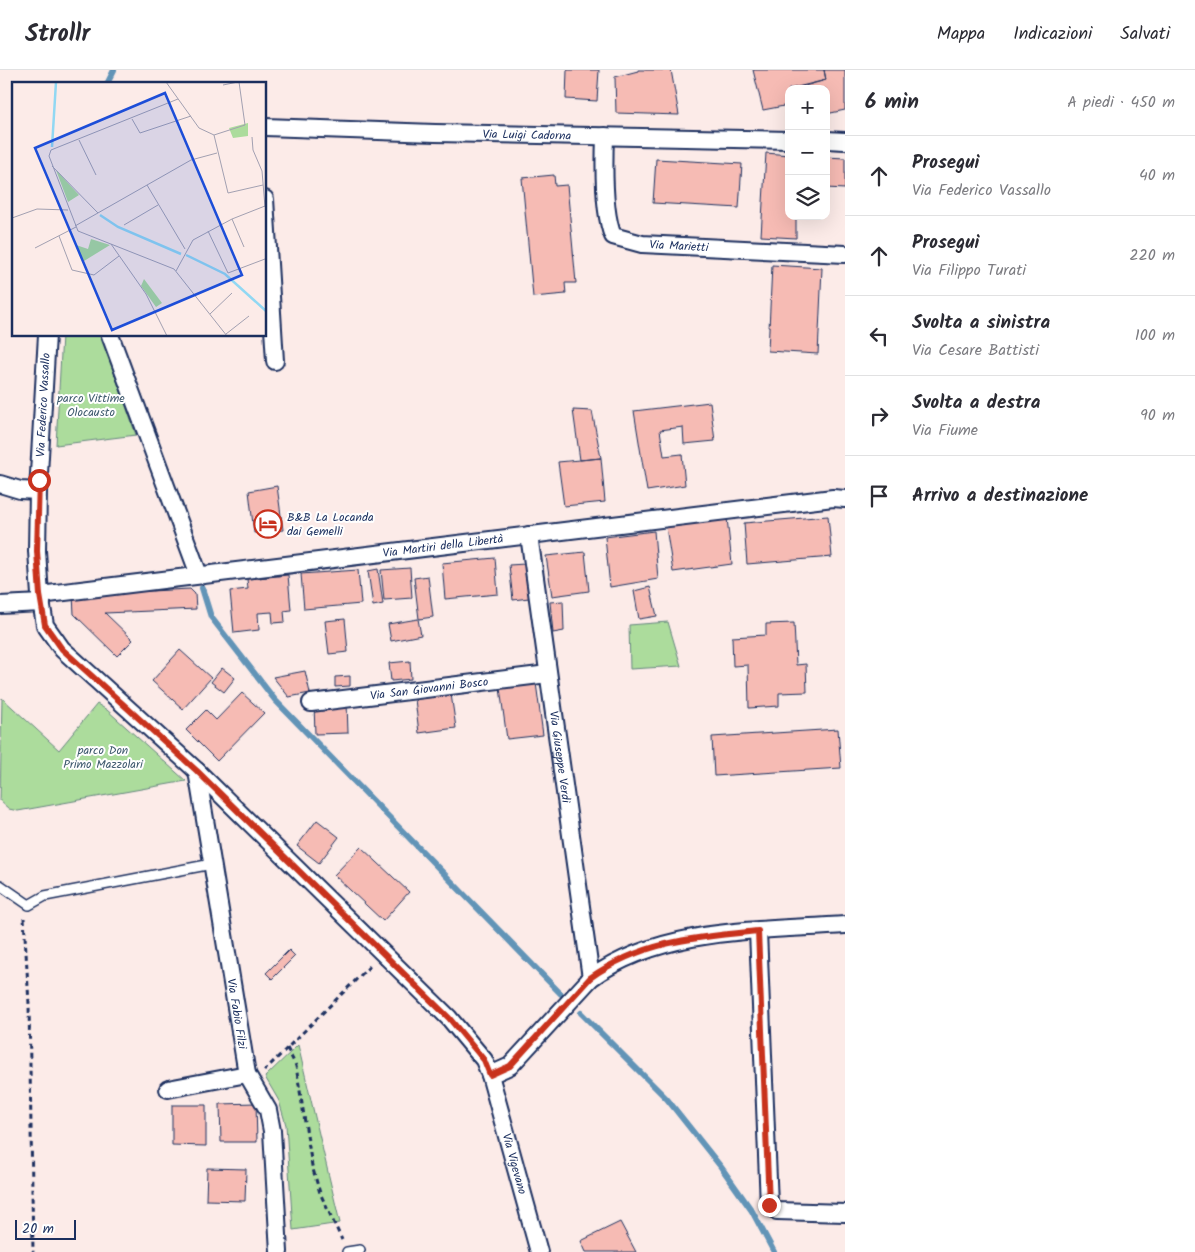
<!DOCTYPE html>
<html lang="it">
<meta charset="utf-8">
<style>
body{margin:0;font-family:Kalam,sans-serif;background:#f7f7f7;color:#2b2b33}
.controls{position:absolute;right:15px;top:15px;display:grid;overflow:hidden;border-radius:10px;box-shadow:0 5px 20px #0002}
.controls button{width:45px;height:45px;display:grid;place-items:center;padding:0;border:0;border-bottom:1px solid #e1e1e2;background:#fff;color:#2b2b33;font:25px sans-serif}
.scale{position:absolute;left:15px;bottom:12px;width:61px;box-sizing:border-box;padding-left:5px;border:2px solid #1b2f5e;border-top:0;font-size:14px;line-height:18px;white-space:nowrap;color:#1b2f5e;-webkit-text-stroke:4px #fff;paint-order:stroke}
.stop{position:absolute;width:15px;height:15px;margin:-11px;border:4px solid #c8321e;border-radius:50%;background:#fff}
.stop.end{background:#c8321e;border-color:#fff;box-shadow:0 1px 5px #0008}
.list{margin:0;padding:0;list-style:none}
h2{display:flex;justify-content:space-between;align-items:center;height:65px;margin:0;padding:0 20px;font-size:21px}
h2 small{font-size:16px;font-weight:400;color:#7c7c81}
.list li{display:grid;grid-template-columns:32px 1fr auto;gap:15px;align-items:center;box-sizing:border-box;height:80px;padding:0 20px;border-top:1px solid #e1e1e2}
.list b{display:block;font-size:19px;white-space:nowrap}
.list p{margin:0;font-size:16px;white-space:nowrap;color:#7c7c81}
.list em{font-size:16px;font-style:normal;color:#7c7c81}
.icon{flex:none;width:28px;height:28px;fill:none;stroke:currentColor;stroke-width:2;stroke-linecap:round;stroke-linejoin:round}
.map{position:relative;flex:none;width:845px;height:1182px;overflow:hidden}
header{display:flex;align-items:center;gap:30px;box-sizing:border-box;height:70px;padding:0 25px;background:#fff;border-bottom:1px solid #e1e1e2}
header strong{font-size:24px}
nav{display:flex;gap:28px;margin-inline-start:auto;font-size:18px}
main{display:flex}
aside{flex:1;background:#fff}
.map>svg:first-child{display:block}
.green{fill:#acdc9c;stroke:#64867d}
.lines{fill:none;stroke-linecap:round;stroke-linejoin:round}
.stream{stroke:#6294b7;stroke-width:6}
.building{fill:#f6bbb4;stroke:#1b2f5e}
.lane-casing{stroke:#1b2f5e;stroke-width:12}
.street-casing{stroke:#1b2f5e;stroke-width:20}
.path{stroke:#1b2f5e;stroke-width:3;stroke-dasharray:5 4;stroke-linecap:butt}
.lane{stroke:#fff;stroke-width:9}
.street{stroke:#fff;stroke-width:16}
.route{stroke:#c8321e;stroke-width:6}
.labels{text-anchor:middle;stroke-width:4;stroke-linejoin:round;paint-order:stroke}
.street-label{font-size:12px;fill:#1b2f5e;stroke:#fff}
.park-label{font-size:12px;fill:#3f5a6e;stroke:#fff}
.poi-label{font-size:12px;fill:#1b2f5e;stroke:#fff;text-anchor:start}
.inset-river{fill:none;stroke:#91d8f3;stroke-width:2.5}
.inset-road{fill:none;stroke:#a2a0b1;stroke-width:1}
.view{fill:#1d4ed8;fill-opacity:0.15;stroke:#1d4ed8;stroke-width:2.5}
.inset-edge{fill:none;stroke:#1b2f5e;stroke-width:2.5}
</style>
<header>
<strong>Strollr</strong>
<nav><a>Mappa</a><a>Indicazioni</a><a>Salvati</a></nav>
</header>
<main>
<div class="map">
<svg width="845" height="1182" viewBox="0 0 845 1182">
<rect width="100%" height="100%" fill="#fcebe8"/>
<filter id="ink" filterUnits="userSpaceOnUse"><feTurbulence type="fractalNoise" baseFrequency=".02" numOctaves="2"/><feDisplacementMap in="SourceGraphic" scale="10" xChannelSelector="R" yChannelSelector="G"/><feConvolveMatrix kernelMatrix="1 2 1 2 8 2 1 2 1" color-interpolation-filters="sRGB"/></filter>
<g filter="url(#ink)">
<path class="green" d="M62 265H101L136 365 56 375Z
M668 552 681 596 630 599 629 555Z
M2 628 59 680 97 634 107 640 186 711 18 741 9 739 0 731Z
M298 975 340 1153 293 1160 286 1055 279 1031 265 1007Z"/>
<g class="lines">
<path class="stream" d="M107 14 114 0
M202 518 211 547 275 630 561 924
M581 943 667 1029 721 1097 752 1141 774 1182"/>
</g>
<path class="building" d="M567 0H599L597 31 566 29Z
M638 0H671L679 45 616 43 615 7 638 1Z
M753 0H824L826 10 789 19V35L763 40Z
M824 0H845V40L826 44V19H794L826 10Z
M766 83 789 85V146H796V168L761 166Z
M826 87 845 88V119L826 118Z
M656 89 742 94 739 138 653 133Z
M554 105 555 116 567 115 576 213H565L566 224 533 227 522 108Z
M772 195 822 198 818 284 768 281Z
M710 332 715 371 684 374 683 357 660 360 664 386 682 384 685 415 647 421 634 341Z
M573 340 592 341 601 388 580 390Z
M601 388 605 432 564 436 558 392Z
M277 416 283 460 254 463 249 421Z
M828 446 832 487 747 494 744 453Z
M727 448 732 494 673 502 666 457Z
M654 461 658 509 610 517 605 467Z
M585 482 589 521 552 526 546 486Z
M495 488 498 524 445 529 442 493Z
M525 494 529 528 513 530 509 495Z
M410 498 412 528 384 530 381 500Z
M378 499 383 534 373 536 368 501Z
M358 500 361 534 304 539 301 504Z
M288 505 291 540 284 541 285 552 273 553 272 542 258 543 259 560 234 563 230 521 248 519 247 509Z
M428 506 433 547 419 549 414 508Z
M650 517 657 546 639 549 634 521Z
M190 519 195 524 196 539 105 543 133 570 117 586 74 544 73 525Z
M563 531 564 561 553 563 550 532Z
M345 549 348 582 329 584 325 551Z
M418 549 421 565 391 571 388 554Z
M794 553 796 595 806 594 807 622 779 623V636L749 638 748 595 733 596 732 567 766 565V554Z
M180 580 211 608 183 639 152 611Z
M410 591 411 609 391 611 389 593Z
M222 598 235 608 224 622 211 612Z
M305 601 310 623 289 627 273 607Z
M350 606V616L335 617V607Z
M536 613 543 665 507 669 500 618Z
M242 623 264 643 217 691 186 660 206 640 216 650Z
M451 624 456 658 419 663 415 629Z
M347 633 348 663 315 664 314 634Z
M838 659 841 698 714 706 712 667Z
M317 750 339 767 319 793 297 776Z
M361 777 409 822 383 851 334 805Z
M289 880 295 886 272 909 266 903Z
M256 1033 257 1072H221L220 1034Z
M172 1035H206V1076L172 1075Z
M207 1098 246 1099 245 1131 206 1130Z
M620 1152 636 1182H586L581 1171Z"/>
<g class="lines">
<g class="lane-casing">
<path id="lane" d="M0 815 29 835 45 826 212 794
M347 1182 360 1180"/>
</g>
<g class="street-casing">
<g id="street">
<path id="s1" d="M265 57 435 63 789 70"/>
<path id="s2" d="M605 66C604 93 603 142 613 166L642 174 845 184"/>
<path d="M826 70 845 71"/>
<path d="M265 129 275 291"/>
<path id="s3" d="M47 265 38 421 37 481 40 525 45 555 62 579 197 701 449 948 484 990 490 1005 539 1182"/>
<path d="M110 265 199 505"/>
<path d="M0 414 20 420 38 421"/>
<path id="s4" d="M529 465 591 908"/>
<path id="s5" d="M40 525 833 428 845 429"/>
<path d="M0 535 42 533"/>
<path id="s6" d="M311 633 548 604"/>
<path id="s7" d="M197 701 247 1004 268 1040 272 1061 279 1182"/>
<path d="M758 861 769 1135 777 1141 845 1143"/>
<path d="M490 1005 510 996 591 908C663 857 760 861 845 855"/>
<path d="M168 1019 247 1004"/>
</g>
</g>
<path class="path" d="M24 848 29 934 33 1182
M287 978 296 996 312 1096 320 1123 342 1170
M264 1001 371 895"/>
<use href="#lane" class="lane"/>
<use href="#street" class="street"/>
</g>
</g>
<g class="lines" filter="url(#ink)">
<path class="route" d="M39 410 37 481 40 525 45 555 62 579 197 701 449 948 484 990 490 1005 510 996 590 908C642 871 697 867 758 861L769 1135"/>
</g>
<defs>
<g id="hotel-ring" transform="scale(1.4375)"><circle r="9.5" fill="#fff" stroke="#c8321e" stroke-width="1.5"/><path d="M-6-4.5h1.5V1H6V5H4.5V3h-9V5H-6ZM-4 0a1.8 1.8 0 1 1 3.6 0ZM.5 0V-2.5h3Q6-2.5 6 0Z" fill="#c8321e"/></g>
</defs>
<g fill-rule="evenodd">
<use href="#hotel-ring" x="268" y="454"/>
</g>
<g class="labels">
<g class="street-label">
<text dy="4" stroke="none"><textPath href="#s1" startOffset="262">Via Luigi Cadorna</textPath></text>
<text dy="4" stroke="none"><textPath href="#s2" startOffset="168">Via Marietti</textPath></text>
<text transform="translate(43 335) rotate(-87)" y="4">Via Federico Vassallo</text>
<text dy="4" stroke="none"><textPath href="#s5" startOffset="406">Via Martiri della Libertà</textPath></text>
<text dy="4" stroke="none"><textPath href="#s6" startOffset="119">Via San Giovanni Bosco</textPath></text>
<text dy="4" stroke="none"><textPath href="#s4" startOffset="224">Via Giuseppe Verdi</textPath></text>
<text dy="4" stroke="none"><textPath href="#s7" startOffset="246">Via Fabio Filzi</textPath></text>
<text dy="4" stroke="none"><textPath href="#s3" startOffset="1018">Via Vigevano</textPath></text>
</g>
<g class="park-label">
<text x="91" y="332">parco Vittime<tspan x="91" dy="14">Olocausto</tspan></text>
<text x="103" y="684">parco Don<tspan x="103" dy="14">Primo Mazzolari</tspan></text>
</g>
<g class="poi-label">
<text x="287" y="451">B&amp;B La Locanda<tspan x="287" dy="14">dai Gemelli</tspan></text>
</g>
</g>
<g transform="translate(12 12)">
<rect width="254" height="254" fill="#fcebe8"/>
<path d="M236 41V54L221 56 217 46ZM44 88 67 113 56 120ZM79 157 98 163 72 179 64 163 76 167ZM132 197 150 221 144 225 129 204Z" fill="#acdc9c"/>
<path class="inset-river" d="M40 65 44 0M88 133 106 145 169 172M174 173 213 192 254 229"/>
<path class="inset-road" d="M154 0 187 46 202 53 233 43 227 0M211 3 226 0M166 17 39 68 37 74 66 149 162 187 215 254M120 37 128 51 179 34M202 53 216 111 251 103M240 55 241 68 250 89 253 125M67 58 84 93M40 84 86 131M135 103 173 167M0 136 25 127 56 128M220 137 232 165M112 143 146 123M63 144 179 78 205 71M196 149 216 191 253 177M47 154 60 188 82 193 107 174M99 162 134 212 155 254M23 166 64 145M164 189 181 158 220 137 253 124M198 232 220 211M214 252 237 234"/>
<path class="view" d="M153 11 230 193 100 248 23 66Z"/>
<rect width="254" height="254" class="inset-edge"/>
</g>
</svg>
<div class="controls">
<button>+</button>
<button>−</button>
<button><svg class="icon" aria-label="layers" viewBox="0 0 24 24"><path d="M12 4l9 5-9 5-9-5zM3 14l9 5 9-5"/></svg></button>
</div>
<div class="scale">20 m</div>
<div class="stop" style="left:39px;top:410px"></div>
<div class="stop end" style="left:769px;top:1135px"></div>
</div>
<aside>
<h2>6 min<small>A piedi · 450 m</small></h2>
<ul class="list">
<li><svg class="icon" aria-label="ahead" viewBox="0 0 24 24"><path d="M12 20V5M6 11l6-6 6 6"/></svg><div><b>Prosegui</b><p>Via Federico Vassallo</p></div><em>40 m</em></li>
<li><svg class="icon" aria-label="ahead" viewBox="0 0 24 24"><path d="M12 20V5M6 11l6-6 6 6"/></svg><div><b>Prosegui</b><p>Via Filippo Turati</p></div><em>220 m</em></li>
<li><svg class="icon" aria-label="left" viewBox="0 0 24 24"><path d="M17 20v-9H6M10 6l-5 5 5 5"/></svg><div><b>Svolta a sinistra</b><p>Via Cesare Battisti</p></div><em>100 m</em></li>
<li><svg class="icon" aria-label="right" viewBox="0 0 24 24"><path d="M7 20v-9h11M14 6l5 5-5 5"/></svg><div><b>Svolta a destra</b><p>Via Fiume</p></div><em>90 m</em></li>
<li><svg class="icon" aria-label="arrive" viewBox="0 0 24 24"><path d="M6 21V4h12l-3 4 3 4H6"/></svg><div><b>Arrivo a destinazione</b></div></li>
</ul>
</aside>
</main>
